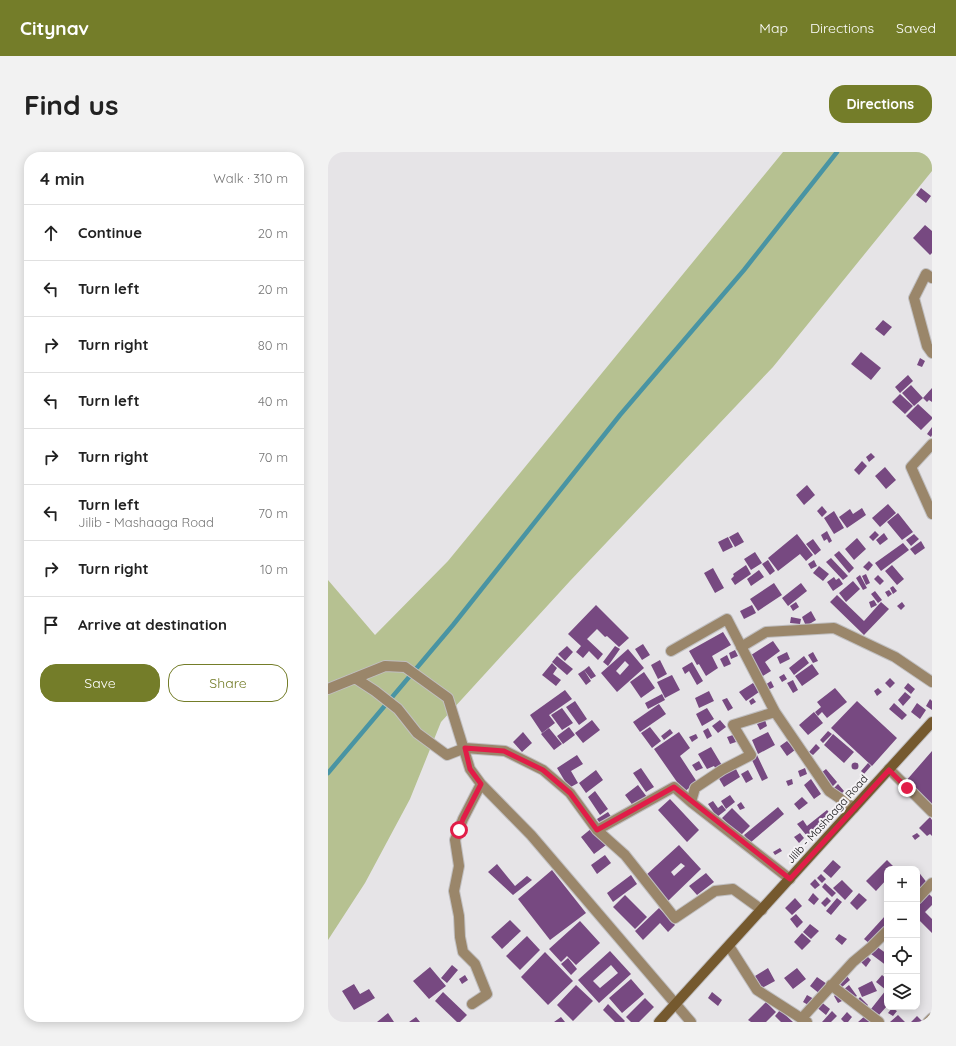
<!DOCTYPE html>
<meta charset="utf-8">
<style>
body{margin:0;font-family:Quicksand,sans-serif;background:#f2f2f2;color:#222}
.controls{position:absolute;right:12px;bottom:12px;display:grid;overflow:hidden;border-radius:8px;box-shadow:0 2px 10px #0003}
.controls button{width:36px;height:36px;display:grid;place-items:center;padding:0;border:0;border-bottom:1px solid #e0e0e0;background:#fff;color:#222;font:20px sans-serif}
.stop{position:absolute;width:12px;height:12px;margin:-9px;border:3px solid #e11d48;border-radius:50%;background:#fff}
.stop.end{background:#e11d48;border-color:#fff;box-shadow:0 1px 4px #0008}
.list{margin:0;padding:0;list-style:none}
h2{display:flex;justify-content:space-between;align-items:center;height:52px;margin:0;padding:0 16px;font-size:17px}
h2 small{font-size:13px;font-weight:400;color:#767676}
.list li{display:grid;grid-template-columns:26px 1fr auto;gap:12px;align-items:center;box-sizing:border-box;height:56px;padding:0 16px;border-top:1px solid #e0e0e0}
.list b{display:block;font-size:15px;white-space:nowrap}
.list p{margin:0;font-size:13px;white-space:nowrap;color:#767676}
.list em{font-size:13px;font-style:normal;color:#767676}
.actions{display:flex;gap:8px;padding:12px 16px}
.actions a{flex:1;padding:9px 0;border:1px solid #747d29;border-radius:16px;text-align:center;font-size:14px;color:#747d29}
.actions .main{background:#747d29;color:#fff}
.icon{flex:none;width:22px;height:22px;fill:none;stroke:currentColor;stroke-width:2;stroke-linecap:round;stroke-linejoin:round}
.map{position:relative;flex:none;width:604px;height:870px;overflow:hidden;border-radius:16px}
header{display:flex;align-items:center;gap:24px;box-sizing:border-box;height:56px;padding:0 20px;background:#747d29;color:#fff}
header strong{font-size:19px}
nav{display:flex;gap:22px;margin-inline-start:auto;font-size:14px}
.intro{display:flex;align-items:center;justify-content:space-between;box-sizing:border-box;height:96px;padding:0 24px}
h1{margin:0;font-size:28px}
.button{padding:10px 18px;border-radius:16px;background:#747d29;color:#fff;font-size:14px;font-weight:700}
main{display:flex;gap:24px;padding:0 24px}
aside{flex:1;background:#fff;border-radius:16px;box-shadow:0 2px 10px #0003}
.map>svg:first-child{display:block}
.green{fill:#b6c191}
.lines{fill:none;stroke-linecap:round;stroke-linejoin:round}
.stream{stroke:#4994a3;stroke-width:4.5}
.building{fill:#774981;fill-rule:evenodd}
.street-casing{stroke:#c0bfc1;stroke-width:12}
.secondary-casing{stroke:#c0bfc1;stroke-width:12}
.street{stroke:#9a866a;stroke-width:10}
.secondary{stroke:#75592e;stroke-width:10}
.route{stroke:#e11d48;stroke-width:5}
.labels{text-anchor:middle;stroke-width:4;stroke-linejoin:round;paint-order:stroke}
.street-label{font-size:11px;fill:#151416;stroke:#f4f1f4}
</style>
<header>
<strong>Citynav</strong>
<nav><a>Map</a><a>Directions</a><a>Saved</a></nav>
</header>
<div class="intro"><h1>Find us</h1><a class="button">Directions</a></div>
<main>
<aside>
<h2>4 min<small>Walk · 310 m</small></h2>
<ul class="list">
<li><svg class="icon" aria-label="ahead" viewBox="0 0 24 24"><path d="M12 20V5M6 11l6-6 6 6"/></svg><div><b>Continue</b></div><em>20 m</em></li>
<li><svg class="icon" aria-label="left" viewBox="0 0 24 24"><path d="M17 20v-9H6M10 6l-5 5 5 5"/></svg><div><b>Turn left</b></div><em>20 m</em></li>
<li><svg class="icon" aria-label="right" viewBox="0 0 24 24"><path d="M7 20v-9h11M14 6l5 5-5 5"/></svg><div><b>Turn right</b></div><em>80 m</em></li>
<li><svg class="icon" aria-label="left" viewBox="0 0 24 24"><path d="M17 20v-9H6M10 6l-5 5 5 5"/></svg><div><b>Turn left</b></div><em>40 m</em></li>
<li><svg class="icon" aria-label="right" viewBox="0 0 24 24"><path d="M7 20v-9h11M14 6l5 5-5 5"/></svg><div><b>Turn right</b></div><em>70 m</em></li>
<li><svg class="icon" aria-label="left" viewBox="0 0 24 24"><path d="M17 20v-9H6M10 6l-5 5 5 5"/></svg><div><b>Turn left</b><p>Jilib - Mashaaga Road</p></div><em>70 m</em></li>
<li><svg class="icon" aria-label="right" viewBox="0 0 24 24"><path d="M7 20v-9h11M14 6l5 5-5 5"/></svg><div><b>Turn right</b></div><em>10 m</em></li>
<li><svg class="icon" aria-label="arrive" viewBox="0 0 24 24"><path d="M6 21V4h12l-3 4 3 4H6"/></svg><div><b>Arrive at destination</b></div></li>
</ul>
<div class="actions"><a class="main">Save</a><a>Share</a></div>
</aside>
<div class="map">
<svg width="604" height="870" viewBox="0 0 604 870">
<rect width="100%" height="100%" fill="#e6e4e7"/>
<path class="green" d="M455 0H604V19L445 215 242 429 113 570 82 647 37 731 0 788V428L47 483 120 409Z"/>
<g class="lines">
<path class="stream" d="M0 621 125 473 292 263 416 118 509 0"/>
</g>
<path class="building" d="M593 36 603 44 598 51 588 43Z
M597 73 604 79V101L602 103 585 86Z
M555 168 564 175 556 184 547 177Z
M533 200 553 216 543 228 523 212Z
M592 206 597 209 594 215 589 213Z
M580 223 585 229 572 241 567 235Z
M583 233 595 246 586 254 574 241Z
M604 236V250L601 248 599 250 595 246Z
M572 242 585 254 577 262 564 250Z
M590 252 604 265V267L593 278 578 264Z
M604 275V283L603 285 599 282Z
M543 301 547 305 541 310 538 305Z
M534 309 539 314 531 323 526 318Z
M557 315 568 328 558 337 547 324Z
M479 333 487 343 476 353 468 343Z
M560 352 568 361 552 375 544 366Z
M494 354 499 360 494 365 489 359Z
M534 356 538 363 519 376 511 365 522 357 525 362Z
M506 359 516 376 506 382 496 366Z
M570 361 585 380 574 388 559 370Z
M499 379 504 389 501 391 499 387 496 389 493 383Z
M547 379 551 383 545 389 541 385Z
M410 380 416 390 407 395 401 385Z
M556 381 560 387 552 393 548 388Z
M469 382 485 403 478 409 472 402 450 419 440 406Z
M586 382 591 387 583 394 578 388Z
M400 385 405 395 395 400 390 390Z
M529 386 538 397 526 408 517 397Z
M485 387 493 398 487 403 478 392Z
M593 389 597 396 587 403 582 397Z
M575 391 581 398 553 419 547 411Z
M511 399 526 416 521 421 506 403Z
M427 400 434 411 423 418 416 407Z
M503 406 520 424 515 428 498 410Z
M440 408 447 419 442 423 434 412Z
M486 408 489 414 483 417 480 412Z
M541 409 545 413 540 419 535 415Z
M418 413 423 422 407 433 403 427 406 424 405 422Z
M564 413 576 427 569 433 557 419Z
M491 414 501 422 495 429 485 421Z
M385 416 396 436 387 441 376 421Z
M431 418 436 425 423 434 419 427Z
M538 422 542 431 538 433 534 424Z
M532 423 539 436 535 438 528 426Z
M550 423 556 429 552 433 546 427Z
M506 425 508 428 511 426 515 432 505 439 499 430Z
M525 429 532 437 518 450 511 441Z
M446 431 454 443 430 459 422 447Z
M473 431 479 439 460 454 454 446Z
M565 434 569 439 565 442 562 436Z
M561 438 564 442 560 445 557 440Z
M547 439 554 448 550 451 543 442Z
M509 443 536 469 553 450 561 457 536 483 502 450Z
M546 448 549 453 543 456 541 450Z
M468 450 471 455 465 459 462 454Z
M574 450 577 454 573 458 569 454Z
M268 453 301 486 291 495 279 484 277 485 269 477 259 487 275 502 270 508 261 499 255 506 248 500 253 494 240 482Z
M424 453 428 461 416 467 412 459Z
M483 459 488 468 478 474 474 465Z
M463 465 473 467 472 472 462 471Z
M395 480 403 493 384 504 390 516 378 524 371 512 369 513 361 499Z
M445 489 452 499 437 510 443 519 433 525 420 505Z
M315 492 322 503 314 508 307 497Z
M239 494 245 500 237 509 230 502Z
M287 494 292 497 280 514 275 510Z
M300 497 316 516 289 540 273 521ZM297 509 301 513 292 523 288 519Z
M407 498 410 504 403 507 401 501Z
M459 500 462 507 452 512 449 505Z
M485 500 490 509 485 511 480 503Z
M399 503 403 512 396 515 392 507Z
M229 504 245 517 239 523 224 510Z
M476 504 481 511 466 523 461 516Z
M332 508 339 522 330 527 323 513Z
M364 510 375 529 369 533 361 519 357 522 354 516Z
M224 511 229 516 225 522 233 528 228 534 214 523Z
M484 512 491 522 474 534 467 524Z
M261 514 268 524 263 527 256 518Z
M256 518 263 529 258 533 250 522Z
M316 520 327 536 313 546 302 530Z
M456 522 459 527 454 530 451 525Z
M344 523 352 538 337 546 329 530Z
M562 526 567 531 562 536 557 531Z
M465 528 470 538 465 541 459 531Z
M443 529 446 535 440 538 437 533Z
M425 531 431 540 418 549 411 540Z
M580 531 587 537 583 542 576 536Z
M507 536 519 550 499 566 494 560 490 564 487 560 493 555 489 550Z
M550 536 554 540 549 544 546 539Z
M237 538 244 547 221 563 227 571 214 581 202 563Z
M381 539 386 549 371 556 367 546Z
M577 540 583 545 575 554 570 548Z
M334 542 337 548 320 557 317 551Z
M399 546 405 556 400 559 394 548Z
M425 546 428 550 423 553 421 549Z
M602 547 604 549V558L598 554Z
M247 549 259 567 251 573 238 555Z
M529 549 569 586 544 614 503 576Z
M566 551 579 563 574 568 561 557Z
M589 551 598 558 592 567 583 560Z
M331 552 338 562 312 580 305 570Z
M234 556 245 571 234 578 223 563Z
M379 556 386 567 374 574 368 562Z
M486 560 495 571 480 583 471 573Z
M264 568 272 578 255 591 247 581Z
M392 568 398 575 390 581 384 574Z
M437 568 439 574 432 578 429 572Z
M241 575 247 583 235 592 229 584Z
M322 575 333 589 324 596 313 581Z
M221 576 234 592 226 598 213 582Z
M380 576 384 584 379 587 375 579Z
M342 577 345 581 336 588 333 584Z
M500 579 504 582 495 591 492 588Z
M195 580 204 591 194 600 185 590Z
M351 580 362 596 352 604 369 630 356 640 326 597Z
M440 580 447 593 430 602 424 588Z
M368 582 370 586 364 590 361 585Z
M505 582 526 600 516 611 496 593Z
M405 583 408 590 402 592 399 585Z
M459 589 467 598 459 604 452 594Z
M488 592 492 596 485 603 481 600Z
M383 595 395 615 389 619 386 614 379 617 370 602Z
M604 599V653L577 630Z
M249 603 255 612 243 619 250 631 241 636 229 616Z
M429 603 440 626 434 629 423 606Z
M371 609 375 616 368 619 364 613Z
M523.5 614a3.5 3.5 0 1 1 7 0a3.5 3.5 0 1 1-7 0Z
M540 611 543 614 536 622 533 619Z
M407 615 412 625 396 635 390 625Z
M313 616 326 635 318 640 305 621Z
M477 616 479 622 472 625 470 619Z
M498 617 509 630 504 635 493 621Z
M268 618 275 628 258 641 251 631Z
M420 618 425 627 418 631 413 622Z
M464 627 465 632 460 634 458 629Z
M483 627 493 642 486 647 476 633Z
M510 632 516 639 512 643 506 636Z
M310 633 319 645 306 655 297 643Z
M267 639 280 657 272 663 260 645Z
M402 643 407 650 398 657 393 649Z
M474 645 480 651 471 658 466 652Z
M342 647 371 678 359 690 330 658Z
M385 649 390 656 394 653 398 658 389 665 380 652Z
M413 650 417 656 412 658 409 653Z
M450 655 456 662 422 691 416 683Z
M404 656 422 674 412 684 394 666Z
M499 658 504 664 479 684 469 672 475 668 479 674Z
M280 660 284 666 273 673 269 667Z
M602 665 604 668V684L602 682 599 684 591 676Z
M264 676 278 693 266 702 253 685Z
M472 681 476 686 471 691 466 685Z
M589 681 592 684 587 688 584 684Z
M351 693 373 717 340 749 317 724ZM353 711 357 714 346 724 343 720Z
M452 696 454 699 447 703 445 700Z
M277 703 283 711 269 722 263 713Z
M505 708 513 715 503 726 495 719Z
M559 708 568 717H559V727L548 739 538 729Z
M169 712 187 734 199 724 204 728 185 743 160 720Z
M224 718 258 761 222 788 190 747Z
M589 718 600 732 591 739 589 736Z
M378 721 386 730 369 743 361 734Z
M493 722 498 727 494 731 489 726Z
M303 723 309 732 285 750 279 741Z
M487 727 492 733 487 737 482 732Z
M514 728 525 739 517 748 505 736Z
M497 731 508 741 504 745 494 735Z
M485 741 491 747 486 753 480 748Z
M531 741 539 748 529 758 522 751Z
M600 741 604 745V753L597 760 604 767V781L589 766V751Z
M297 743 319 765 307 777 285 755Z
M499 745 503 749 497 755 493 751Z
M467 746 474 754 464 763 457 756Z
M509 746 514 750 503 763 498 759Z
M331 756 347 773 340 780 332 771 315 788 307 779Z
M468 762 475 770 469 776 462 767Z
M557 764 559 766V774L542 792 536 787Z
M182 768 193 779 174 797 163 785Z
M252 769 272 791 248 813 239 804 233 810 221 797Z
M482 772 491 779 483 787 475 780Z
M474 781 483 789 474 798 466 790Z
M511 782 519 787 514 793 507 787Z
M199 784 212 798 192 818 178 804Z
M548 794 559 802V814L543 802Z
M282 799 303 822 271 851 250 828ZM283 813 290 821 272 836 265 829Z
M217 800 245 829 220 853 193 825Z
M539 804 543 808 538 815 533 810Z
M240 806 249 817 243 823 233 812Z
M124 813 130 818 119 831 113 826Z
M102 815 118 834 101 847 85 829Z
M440 816 447 829 434 836 427 824Z
M469 816 478 827 465 837 456 826Z
M137 823 140 828 134 832 131 827Z
M518 823 522 828 513 836 509 830Z
M554 823 559 827V854L551 863 543 857 558 838 548 830Z
M489 825 499 832 492 842 482 834Z
M303 827 316 842 294 861 281 846Z
M544 829 549 839 534 845 530 836Z
M26 832 32 842 41 837 47 846 26 858 14 839Z
M248 833 265 849 245 869 229 853Z
M521 833 529 844 523 848 515 838Z
M115 840 139 863 132 870H129L107 849Z
M384 840 394 848 390 854 380 846Z
M509 841 514 849 510 851 506 844Z
M479 843 486 847 482 854 475 850Z
M532 845 540 853 536 858 528 850Z
M317 846 326 855 311 870H303L298 865Z
M492 849 502 857 498 863 487 854Z
M438 850 448 860 438 870H423L420 868Z
M280 852 297 869 296 870H287L275 858Z
M564 856 569 859 565 864 560 861Z
M452 858 465 870H453L447 864Z
M504 859 509 864 503 870H494Z
M519 860 524 865 520 870H516L513 867Z
M60 861 66 870H49Z
M539 862 544 867 541 870H530Z
M570 863 577 870H562Z
M589 864 595 870H583Z
M88 865 92 870H81Z
M233 865 237 870H226Z"/>
<g class="lines">
<g class="street-casing">
<path id="street" d="M604 126 598 122 586 146 599 194 604 201
M604 292 583 315 604 362
M413 495 438 480 506 476 567 505 604 530
M343 499 399 467 447 560 501 639 526 656
M27 526 47 539 70 557 89 581 119 603 137 596 177 599 215 618 242 641 269 678 297 703 347 766 387 739 405 737 434 758
M0 537 57 514 77 515 120 546 142 617 153 632 203 683 363 870
M561 617 604 660
M363 650 462 727
M269 678 346 635 363 650 367 636 394 618 423 603 405 573 447 560
M589 747 604 731
M401 794 429 838 479 870
M503 833 551 870
M144 852 159 842 147 812 135 800 132 785 131 764 126 739 131 714 127 688 135 667 153 632
M474 866 525 810 543 795 559 779
M600 870 604 866"/>
</g>
<g class="secondary-casing">
<path id="secondary" d="M331 870 604 570"/>
</g>
<use href="#street" class="street"/>
<use href="#secondary" class="secondary"/>
</g>
<g class="lines">
<path class="route" d="M131 678 135 667 153 632 142 617 137 596 176 599 215 618 242 641 269 678 346 635 462 727 561 618 579 636"/>
</g>
<g class="labels">
<g class="street-label">
<text transform="translate(499 667) rotate(-48)" y="4">Jilib - Mashaaga Road</text>
</g>
</g>
</svg>
<div class="controls">
<button>+</button>
<button>−</button>
<button><svg class="icon" aria-label="locate" viewBox="0 0 24 24"><circle cx="12" cy="12" r="6"/><path d="M12 2v4M12 18v4M2 12h4M18 12h4"/></svg></button>
<button><svg class="icon" aria-label="layers" viewBox="0 0 24 24"><path d="M12 4l9 5-9 5-9-5zM3 14l9 5 9-5"/></svg></button>
</div>
<div class="stop" style="left:131px;top:678px"></div>
<div class="stop end" style="left:579px;top:636px"></div>
</div>
</main>
